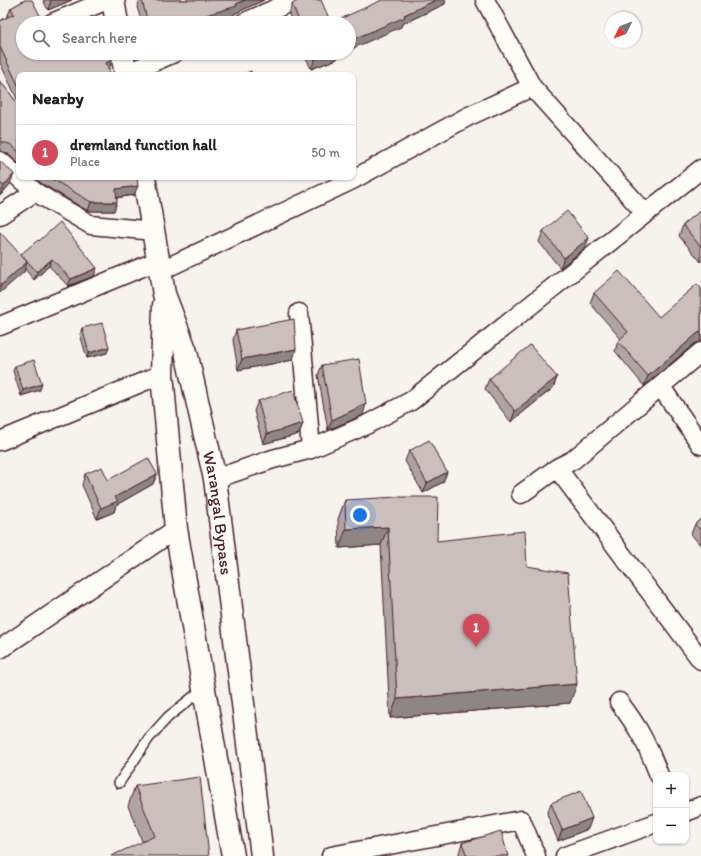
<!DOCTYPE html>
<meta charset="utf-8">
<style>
body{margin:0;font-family:Itim,sans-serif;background:#f2f2f2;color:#202124}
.controls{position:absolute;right:12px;bottom:12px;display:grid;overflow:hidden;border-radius:8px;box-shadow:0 1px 3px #0004}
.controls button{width:36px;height:36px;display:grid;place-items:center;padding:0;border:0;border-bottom:1px solid #e0e0e0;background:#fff;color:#202124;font:20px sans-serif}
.compass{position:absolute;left:605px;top:12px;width:36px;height:36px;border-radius:50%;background:#fff;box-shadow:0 1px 3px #0004;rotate:227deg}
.you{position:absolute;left:360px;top:515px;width:14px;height:14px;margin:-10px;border:3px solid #fff;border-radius:50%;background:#1a73e8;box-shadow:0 0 0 6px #1a73e833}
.badge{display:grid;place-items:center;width:26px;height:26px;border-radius:50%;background:#d1495b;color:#fff;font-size:13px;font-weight:700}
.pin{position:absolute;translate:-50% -33px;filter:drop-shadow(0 1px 2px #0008)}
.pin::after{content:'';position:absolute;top:21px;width:14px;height:12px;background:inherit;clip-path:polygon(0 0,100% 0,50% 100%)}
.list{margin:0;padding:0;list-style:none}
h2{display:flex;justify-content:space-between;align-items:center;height:52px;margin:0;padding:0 16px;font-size:17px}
h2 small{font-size:13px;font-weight:400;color:#757577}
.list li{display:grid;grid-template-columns:26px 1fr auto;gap:12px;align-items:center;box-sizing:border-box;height:56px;padding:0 16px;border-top:1px solid #e0e0e0}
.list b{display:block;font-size:15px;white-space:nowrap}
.list p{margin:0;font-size:13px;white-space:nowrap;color:#757577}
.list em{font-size:13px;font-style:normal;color:#757577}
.icon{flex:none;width:22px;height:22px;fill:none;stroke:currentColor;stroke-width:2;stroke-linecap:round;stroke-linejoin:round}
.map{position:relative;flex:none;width:701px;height:856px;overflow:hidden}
.search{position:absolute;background:#fff;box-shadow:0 1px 3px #0004;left:16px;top:16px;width:340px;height:44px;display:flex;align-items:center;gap:10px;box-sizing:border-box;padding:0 14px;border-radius:22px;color:#757577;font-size:15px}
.panel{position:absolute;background:#fff;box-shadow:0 1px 3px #0004;left:16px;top:72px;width:340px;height:108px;border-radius:8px}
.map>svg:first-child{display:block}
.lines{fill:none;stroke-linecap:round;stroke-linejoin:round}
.service-casing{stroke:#4a1f2b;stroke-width:12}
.minor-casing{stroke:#4a1f2b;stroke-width:21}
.secondary-casing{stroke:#4a1f2b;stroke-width:25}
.service{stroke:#fdfcf7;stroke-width:9}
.minor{stroke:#fdfcf7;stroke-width:18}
.secondary{stroke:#fdfcf7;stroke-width:22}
.wall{fill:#afa4a3;stroke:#4a1f2b}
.shaded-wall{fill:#8e8685;stroke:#4a1f2b}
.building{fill:#cbbfbe;stroke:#4a1f2b}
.labels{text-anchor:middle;stroke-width:3;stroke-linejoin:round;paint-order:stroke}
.street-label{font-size:17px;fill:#4a1f2b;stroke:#fdfcf7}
</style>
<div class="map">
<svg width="701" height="856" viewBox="0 0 701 856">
<rect width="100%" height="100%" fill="#f6f3ef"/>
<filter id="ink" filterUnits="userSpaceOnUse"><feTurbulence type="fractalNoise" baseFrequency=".025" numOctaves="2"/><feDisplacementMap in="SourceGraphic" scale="8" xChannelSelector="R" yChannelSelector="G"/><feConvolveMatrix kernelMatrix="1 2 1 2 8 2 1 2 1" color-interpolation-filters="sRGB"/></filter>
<g filter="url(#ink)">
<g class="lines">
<g class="service-casing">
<path id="service" d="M119 783 149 738 168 717 203 689"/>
</g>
<g class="minor-casing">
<path id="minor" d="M485 0 532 87 645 213
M52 23 107 0
M243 23 295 0
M123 75 174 53
M0 161 35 192 91 225 154 231
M0 215 35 192
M160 271 352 180 467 117 532 87
M299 313 311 449
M0 326 157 261
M701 352 573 460 557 468 701 660
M661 387 701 445
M0 441 162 374
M215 479 273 459 311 449 366 425 411 401 701 169
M521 494 557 468
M0 649 176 529
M619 702C639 728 647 744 659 775
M686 812 701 806
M331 856 521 820 536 856
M565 856 656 823"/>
</g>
<g class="secondary-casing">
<g id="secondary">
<path d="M113 0 117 23"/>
<path d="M122 53 126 75"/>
<path id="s1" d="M144 177 164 294 186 352 215 479 262 856"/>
<path d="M164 305 162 374 176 529 233 856"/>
</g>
</g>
<use href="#service" class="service"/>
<use href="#minor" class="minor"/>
<use href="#secondary" class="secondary"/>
</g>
<path class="wall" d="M25 0 23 53 112 60 109 69 19 75V103L0 63V21L7 17 11 8Z
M43 0H72L48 10Z
M140 0H264L234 14 233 16 210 23H142L137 7Z
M292 4 331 23 445 4 402 24 401 27 349 23H292L289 14Z
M304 53H341L339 54 337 59 311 69Z
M0 81 19 105V164L7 153 0 151Z
M0 161 10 184 0 196Z
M34 177H137L134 195 117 198 114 211H88L41 183Z
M701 210V262L679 236 683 225Z
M543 231 585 248 560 268 539 242Z
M39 241 94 276 68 286 49 266 34 280 25 269 24 272 21 255Z
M701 288V342H700L694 344 644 386 615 351 618 341 621 339 590 303 594 293 659 317Z
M82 328 107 353 87 358 80 334Z
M236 330 293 360 238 370 233 340Z
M322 365 363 415 328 430 318 375Z
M15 366 40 390 21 396 13 371Z
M557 377 553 388 511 422 485 389 489 379Z
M258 401 303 423 299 434 263 444 254 411Z
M409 451 447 472 443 482 423 493 405 461Z
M85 474 108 480 157 474 153 484 116 505 114 512 97 519 82 485Z
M345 500 437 541 527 566 570 703 390 718 381 545 339 548 338 519Z
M701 519V546L691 534 695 524Z
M135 786 209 856 142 841 128 806Z
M551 803 588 829 558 841 547 814Z
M462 843 508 856H459V853Z"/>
<path class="shaded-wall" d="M51 0H72L48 10Z
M245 0H264L234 14 233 16 210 23H190L206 15 236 4Z
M436 0H446L445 4 402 24 401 27 349 50V41Z
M329 53H341L339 54 337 59 311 69 315 59Z
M112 60 109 69 103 72 106 63Z
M14 174 10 184 0 196 4 186Z
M138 186 134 195 113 198 116 189Z
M91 202H117L114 211H88Z
M589 238 585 248 560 268 564 258Z
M52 259 49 266 34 280 37 272Z
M27 262 24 272 0 293V286Z
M97 268 94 276 68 286 71 279Z
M701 332V338L700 342 694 344 644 386 648 376 698 333Z
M109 347 107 353 87 358 89 353Z
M296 349 293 360 238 370 242 359Z
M557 377 553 388 511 422 515 411Z
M42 384 40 390 21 396 23 390Z
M366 404 363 415 328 430 332 420Z
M303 423 299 434 263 444 267 434Z
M447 472 443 482 423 493 427 483Z
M157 474 153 484 116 505 114 512 97 519 101 508 115 497Z
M388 527 381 545 339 548 346 529Z
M577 684 570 703 390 718 397 699Z
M592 818 588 829 558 841 562 830Z"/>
<path class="building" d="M25 0H32L44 23H23V53H109L112 60 106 63 111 75H19V87L0 47V21L14 14 11 8Z
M142 0H245L236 4 237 6 206 15 207 18 190 23H148Z
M299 0H321L331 23 382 0H436L404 15 405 17 349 41V23H300L292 4Z
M312 53H329L315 59Z
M251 71 253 75H242Z
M0 81 19 105V152L10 144 1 142 3 140 0 137Z
M0 161 14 174 4 186 0 183Z
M49 177H137L138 186 116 189 117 202H91Z
M701 210V247L683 225Z
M567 211 589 238 564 258 543 231Z
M60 222 97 268 71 279 52 259 37 272 21 254 38 240 39 241Z
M0 232 27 262 0 286Z
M619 271 659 317 697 284 701 288V332L698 333 648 376 618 341 628 332 594 293Z
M294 319 296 349 242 359 236 330Z
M102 323 109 347 89 353 82 328Z
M530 345 557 377 515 411 489 379Z
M359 359 366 404 332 420 322 365Z
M34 360 42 384 23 390 15 366Z
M293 390 303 423 267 434 258 401Z
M429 440 447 472 427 483 409 451Z
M148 458 157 474 115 497 118 501 101 508 85 474 102 467 108 480Z
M397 497H438L437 541 525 531 527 566 568 573 577 684 397 699 388 527 346 529 345 500Z
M701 519V531L695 524Z
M200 777 209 856H111L155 836 135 786Z
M581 791 592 818 562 830 551 803Z
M501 831 508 856H467L462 843Z"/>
</g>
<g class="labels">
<g class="street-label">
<text dy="6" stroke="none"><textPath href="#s1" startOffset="345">Warangal Bypass</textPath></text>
</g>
</g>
</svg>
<div class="controls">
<button>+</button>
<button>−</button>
</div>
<svg class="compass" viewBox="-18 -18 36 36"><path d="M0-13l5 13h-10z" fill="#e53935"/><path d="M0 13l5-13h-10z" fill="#757577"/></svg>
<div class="you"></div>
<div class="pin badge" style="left:476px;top:647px">1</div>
<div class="search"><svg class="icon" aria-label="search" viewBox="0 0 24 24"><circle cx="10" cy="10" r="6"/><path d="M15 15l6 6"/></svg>Search here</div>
<section class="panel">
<h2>Nearby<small></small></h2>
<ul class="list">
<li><span class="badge">1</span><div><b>dremland function hall</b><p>Place</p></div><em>50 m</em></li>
</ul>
</section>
</div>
